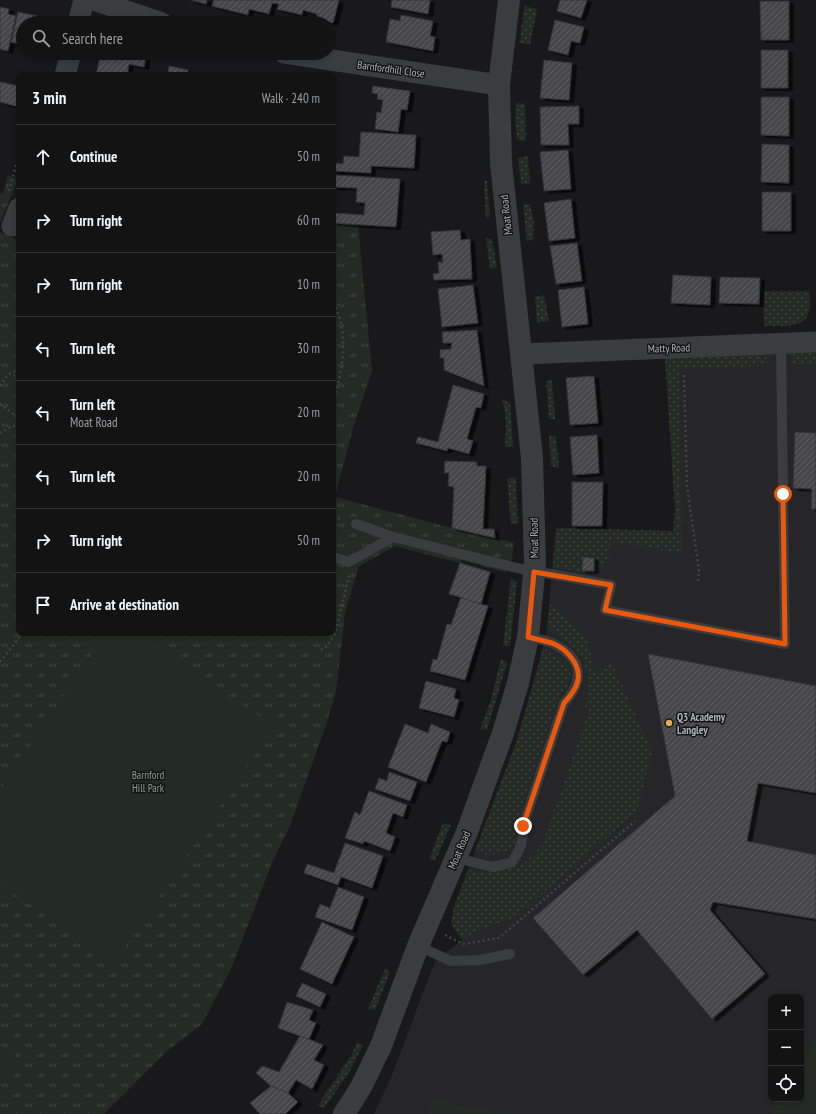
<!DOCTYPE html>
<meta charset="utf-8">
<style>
body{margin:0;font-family:"PT Sans Narrow",sans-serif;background:#202022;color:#f1f3f6}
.controls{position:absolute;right:12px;bottom:12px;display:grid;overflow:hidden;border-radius:8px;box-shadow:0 2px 6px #0003}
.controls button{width:36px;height:36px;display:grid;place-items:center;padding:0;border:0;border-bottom:1px solid #323234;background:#131314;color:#f1f3f6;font:20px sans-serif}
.stop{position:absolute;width:12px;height:12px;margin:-9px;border:3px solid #ea580c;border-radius:50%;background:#fff}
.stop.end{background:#ea580c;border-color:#fff;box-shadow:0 1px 4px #0008}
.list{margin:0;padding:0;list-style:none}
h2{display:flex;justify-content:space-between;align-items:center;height:52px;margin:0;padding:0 16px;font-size:17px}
h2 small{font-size:13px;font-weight:400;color:#9d9ea0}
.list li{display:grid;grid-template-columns:26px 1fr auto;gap:12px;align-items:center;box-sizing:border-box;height:64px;padding:0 16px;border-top:1px solid #323234}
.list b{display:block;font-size:15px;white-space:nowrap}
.list p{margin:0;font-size:13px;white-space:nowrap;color:#9d9ea0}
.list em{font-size:13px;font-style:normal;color:#9d9ea0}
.icon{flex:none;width:22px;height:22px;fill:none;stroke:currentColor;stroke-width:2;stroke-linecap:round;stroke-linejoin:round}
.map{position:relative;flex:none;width:816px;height:1114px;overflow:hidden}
.search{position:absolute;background:#131314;box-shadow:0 2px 6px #0003;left:16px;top:16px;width:320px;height:44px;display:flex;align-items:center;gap:10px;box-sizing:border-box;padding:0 14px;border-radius:22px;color:#9d9ea0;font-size:15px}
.panel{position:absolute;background:#131314;box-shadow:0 2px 6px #0003;left:16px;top:72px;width:320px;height:564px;border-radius:8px}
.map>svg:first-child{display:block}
.built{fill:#262628;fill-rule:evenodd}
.grass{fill:url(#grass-dots)}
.park{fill:url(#park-tufts)}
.pitch{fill:#242b25}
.building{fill:url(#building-hatch);stroke:#343437;filter:url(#shadow)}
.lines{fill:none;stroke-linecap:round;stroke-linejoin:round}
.path{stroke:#414347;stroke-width:2.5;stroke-dasharray:2 3;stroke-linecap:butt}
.service{stroke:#3b3c40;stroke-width:10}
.minor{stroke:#3b3c40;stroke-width:21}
.tertiary{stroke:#3b3c40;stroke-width:22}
.route{stroke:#ea580c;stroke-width:5}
.poi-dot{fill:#dfac4e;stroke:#141416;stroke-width:1.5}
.labels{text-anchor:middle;stroke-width:3;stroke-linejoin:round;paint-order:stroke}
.street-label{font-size:11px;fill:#adb1b9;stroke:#141416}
.poi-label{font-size:11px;font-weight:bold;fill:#adb1b9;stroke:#141416;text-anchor:start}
.park-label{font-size:11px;fill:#87a288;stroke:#141416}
</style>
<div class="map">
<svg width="816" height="1114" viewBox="0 0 816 1114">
<defs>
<pattern id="grass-dots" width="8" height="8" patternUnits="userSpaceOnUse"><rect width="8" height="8" fill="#242b25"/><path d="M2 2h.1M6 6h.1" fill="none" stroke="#414743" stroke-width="1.8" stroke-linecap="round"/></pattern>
<pattern id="park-tufts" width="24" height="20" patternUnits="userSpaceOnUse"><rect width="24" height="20" fill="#242b25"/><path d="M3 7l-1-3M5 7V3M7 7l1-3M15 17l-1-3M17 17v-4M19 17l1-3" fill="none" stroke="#414743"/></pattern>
<pattern id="building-hatch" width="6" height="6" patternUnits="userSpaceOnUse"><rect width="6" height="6" fill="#47474b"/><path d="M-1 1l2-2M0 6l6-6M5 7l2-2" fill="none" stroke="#5f5f63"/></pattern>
<filter id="shadow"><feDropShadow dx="4.5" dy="2.5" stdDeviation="0" flood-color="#0009"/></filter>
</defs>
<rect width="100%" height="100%" fill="#19191b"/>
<path class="built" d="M766 352 816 353V1114H374L392 1075 435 961 462 940 451 923 455 904 516 743 529 703 547 628 556 528 673 531 675 508 665 357ZM771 997H801V1099H771Z"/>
<path class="grass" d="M524 6 537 9 530 45 520 43Z
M516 103 525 104 526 141 517 140 515 122Z
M528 156 530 183 521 184 518 158Z
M484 181H487L490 216 486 219Z
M530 204 534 222 533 240 527 241 523 205Z
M486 238 492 239 497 268 490 269Z
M763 291H809C814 330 795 326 764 326Z
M544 295 549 321 537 322 535 297Z
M766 352 767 365 679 369 682 553 611 541 609 557 602 569 588 572 553 568 556 528 674 531 675 508 665 357Z
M816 353V365H793L792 354Z
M552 380 555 419H549L546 381Z
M501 399 510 403 513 446 505 447C506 431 508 413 501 399Z
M549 435 556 436 559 468 551 466Z
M516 477 518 524H511L507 479Z
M511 578 517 582 510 646H503Z
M550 605 582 633 589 646 594 673 611 663 652 751 637 811 515 917 478 930 462 940 451 923 455 904 468 870C496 875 525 871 542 845L589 712 585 704C593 682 587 658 568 642 562 637 554 633 547 628Z
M543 649C573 660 580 674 558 699L516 828 518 845C502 854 492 857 475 851L516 743Z
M501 658 507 663 487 730 480 729 491 700Z
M443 823 451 825 435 861 429 859Z
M385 969 390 972 375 1010 368 1009Z
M357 1042 363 1045 348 1074 324 1108 318 1105 352 1054Z"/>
<path class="park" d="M8 175 18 180 0 223V193L3 194Z
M333 223 358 225 372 371 353 428 335 497 452 528 514 543 512 558 505 572 461 560 460 563 395 546 359 566 345 612 336 691 328 719 291 823 272 863 231 969 202 1024 166 1052 104 1114H0V232L19 241V633H333Z"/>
<path class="pitch" d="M106 633H135L274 726 115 962 0 884V790Z
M816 1040V1114H772L781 1099H801V1065Z
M0 1045 16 1056 0 1078Z
M432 1099 500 1114H429Z"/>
<path class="building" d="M191 0H207L206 4Z
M214 0H339L333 23 316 19 317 14 303 10 302 15 277 9 279 4 272 3 269 14 249 9 248 15 212 6Z
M392 0H430L428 14 391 7Z
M560 0H587L581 18 557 11Z
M760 1H789V40H761Z
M0 7 9 9 8 14 16 16 8 51 0 49Z
M18 12 47 18 45 23H23V45L11 42Z
M401 15 433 21 430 36 435 37 433 51 386 42 390 19 400 21Z
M555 20 584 27 580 43 571 41 568 55 548 50Z
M761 50H788V88H761Z
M25 53H38L37 57Z
M101 53H130L146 56 144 67 129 64 127 75H96Z
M544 60 572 63 569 100 540 98Z
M169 66 188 70 187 75H168Z
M0 82 19 86V107L0 102Z
M373 86 410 91 407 110 401 109 398 132 375 129 377 112 381 113 383 100 377 99 378 94 372 93Z
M761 97H789V136L761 135Z
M579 106V124H568L569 145H541L540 107Z
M361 132 416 135 414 168 371 166V173L333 171V163L343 164 344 156 359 157Z
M762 144 789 145V183L761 182Z
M568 150 571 189 544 191 540 152Z
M333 175 400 179 396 227 333 223V213L364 215 365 203 356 202 357 188 333 187Z
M762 192H791V231H762Z
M571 199 575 238 549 241 544 203Z
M460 230 461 240 470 239 472 279 434 280 433 274 439 273 438 262H443L442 254 433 255 431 232Z
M577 243 582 281 556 284 550 246Z
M673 275 711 277 710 305 671 303Z
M720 277 760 278 759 304 719 303Z
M473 285 478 323 442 327 438 289Z
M584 287 588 324 562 327 558 290Z
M477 330 484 386 444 370V358H440V350L451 349 452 343H443L442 332Z
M594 376 598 423 570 425 566 378Z
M453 385 484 394 481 408 476 407 467 439 473 441 469 454 448 448 447 451 416 443 418 437 438 442Z
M795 432 816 433V509H811L812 489 793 488Z
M597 435 599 473 573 475 570 437Z
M445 461 477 462V466H486L483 529H494L495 538 452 528 454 487 448 486 449 473H444Z
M572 482H603L602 526H572Z
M583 557 594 558V571H582Z
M460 563 490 572 481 604 488 606 465 680 430 671 433 659 437 660 447 624 451 625 461 597 449 594Z
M460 563 490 572 481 604 449 594Z
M648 654 816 686V793L758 783 747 841 816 855V919L713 902 710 910 765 974 712 1019 637 930 583 975 533 918 675 796Z
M426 681 456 689 454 698 459 700 454 717 419 708Z
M405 724 428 733 431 724 450 732 447 742 442 741 426 782 388 767Z
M389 772 417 782 410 801 375 789 379 778 387 781Z
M369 791 407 805 403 817 393 813 386 833 395 837 390 851 364 841 363 844 345 838 355 812 360 815Z
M345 843 383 856 372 888 341 877 338 885 304 873 307 864 334 873Z
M338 887 364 897 352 930 315 917 320 904 330 908Z
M322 922 354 937 332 984 300 969Z
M302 983 326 994 320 1007 296 996Z
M287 1002 313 1010 309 1020 316 1023 309 1039 323 1045 314 1060 324 1065 312 1089 296 1080 288 1093 298 1102 285 1114H260L250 1103 271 1086 256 1073 262 1066 279 1072 300 1036 278 1028Z
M300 1036 323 1045 314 1060 324 1065 312 1089 296 1080 288 1093 271 1086 256 1073 262 1066 279 1072Z"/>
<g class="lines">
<path class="path" d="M9 191 16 165
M333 303C351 334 341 373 333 405
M684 375 687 486 699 571 698 581
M0 386C5 378 9 371 19 371
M0 404 19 418
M0 433 12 426H19
M333 517 342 519
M321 650 327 646 335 634 349 576
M0 662 23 633
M445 935 463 944 499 938 635 821"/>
<path class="service" d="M393 537 517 568 611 585 605 610 785 644 781 344
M333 557 349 562 393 537 356 524
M456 858 493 867 511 863C520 851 524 841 523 826L564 703C585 680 583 659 554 644 547 640 536 639 528 637
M418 946 451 961 480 960 510 954"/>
<path class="minor" d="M94 0 162 23
M78 23 84 0
M284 53 499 85
M65 75 71 53
M12 226 19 208
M522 354 816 342"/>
<path class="tertiary" d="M344 1114 361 1087 381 1046 418 946 467 832 503 733 518 683 528 637 535 564 532 458 501 163 499 85 509 0"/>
</g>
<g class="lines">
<path class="route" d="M523 826 564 703C578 688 585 674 570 656 566 651 559 646 552 643 544 641 536 639 528 637L534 572 611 585 605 610 785 644 783 494"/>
</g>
<circle class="poi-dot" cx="669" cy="723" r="4"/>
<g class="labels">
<g class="street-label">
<text transform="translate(391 69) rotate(8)" y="4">Barnfordhill Close</text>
<text transform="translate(506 215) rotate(-96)" y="4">Moat Road</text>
<text transform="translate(669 348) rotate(-2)" y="4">Matty Road</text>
<text transform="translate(534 538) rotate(-91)" y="4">Moat Road</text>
<text transform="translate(459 850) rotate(-67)" y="4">Moat Road</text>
</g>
<g class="poi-label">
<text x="677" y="721">Q3 Academy<tspan x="677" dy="13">Langley</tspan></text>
</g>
<g class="park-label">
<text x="148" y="779">Barnford<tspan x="148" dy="13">Hill Park</tspan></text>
</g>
</g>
</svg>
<div class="controls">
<button>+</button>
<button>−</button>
<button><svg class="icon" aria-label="locate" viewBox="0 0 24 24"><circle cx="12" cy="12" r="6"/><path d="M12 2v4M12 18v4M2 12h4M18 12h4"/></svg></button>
</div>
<div class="stop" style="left:783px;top:494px"></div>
<div class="stop end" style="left:523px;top:826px"></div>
<div class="search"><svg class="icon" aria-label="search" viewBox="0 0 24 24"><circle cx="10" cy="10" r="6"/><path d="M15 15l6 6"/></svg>Search here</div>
<section class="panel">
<h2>3 min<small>Walk · 240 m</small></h2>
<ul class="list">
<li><svg class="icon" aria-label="ahead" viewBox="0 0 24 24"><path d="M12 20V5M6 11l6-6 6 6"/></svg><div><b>Continue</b></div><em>50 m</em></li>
<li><svg class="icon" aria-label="right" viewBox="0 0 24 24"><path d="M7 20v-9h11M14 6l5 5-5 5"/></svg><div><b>Turn right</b></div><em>60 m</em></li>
<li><svg class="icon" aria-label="right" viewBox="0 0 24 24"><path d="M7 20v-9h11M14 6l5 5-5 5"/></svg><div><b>Turn right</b></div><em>10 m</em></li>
<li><svg class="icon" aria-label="left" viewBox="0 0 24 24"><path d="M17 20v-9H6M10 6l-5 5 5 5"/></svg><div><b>Turn left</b></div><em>30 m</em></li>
<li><svg class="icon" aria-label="left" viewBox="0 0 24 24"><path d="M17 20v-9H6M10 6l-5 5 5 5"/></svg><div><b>Turn left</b><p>Moat Road</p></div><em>20 m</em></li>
<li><svg class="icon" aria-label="left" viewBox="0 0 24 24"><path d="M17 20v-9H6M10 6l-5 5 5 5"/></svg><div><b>Turn left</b></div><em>20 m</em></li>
<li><svg class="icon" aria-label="right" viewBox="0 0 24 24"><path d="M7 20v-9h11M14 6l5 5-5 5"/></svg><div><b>Turn right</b></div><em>50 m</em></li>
<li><svg class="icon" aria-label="arrive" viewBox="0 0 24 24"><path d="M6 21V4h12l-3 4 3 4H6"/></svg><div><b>Arrive at destination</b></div></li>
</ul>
</section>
</div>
